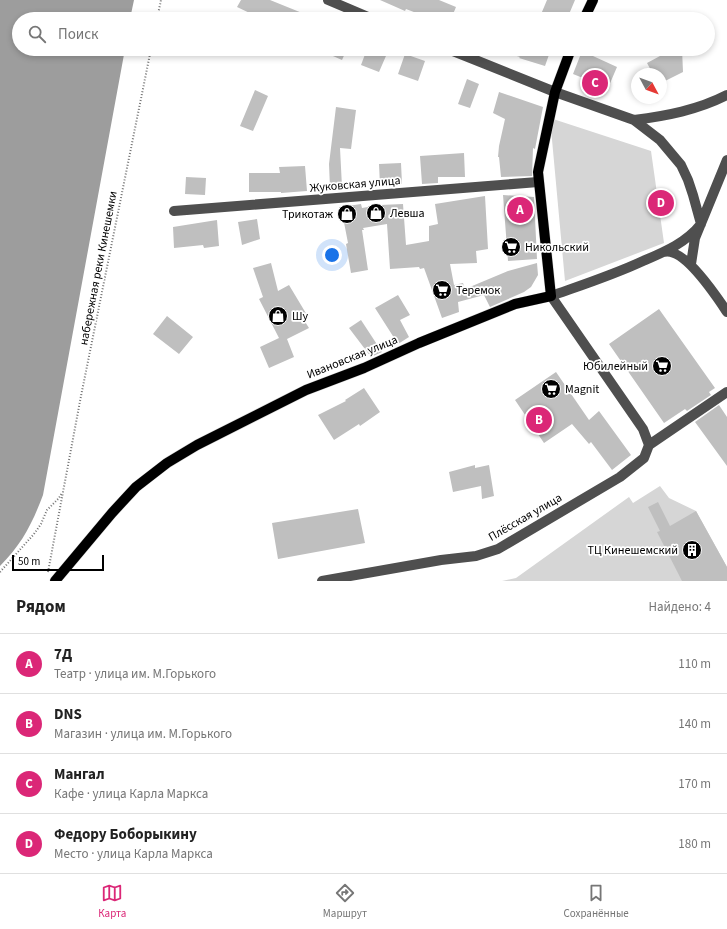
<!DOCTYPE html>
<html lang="ru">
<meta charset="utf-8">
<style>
body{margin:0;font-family:"Source Sans 3",sans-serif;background:#f6f6f6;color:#222}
.compass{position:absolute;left:631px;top:68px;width:36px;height:36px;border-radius:50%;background:#fff;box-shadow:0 2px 6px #0003;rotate:131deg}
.scale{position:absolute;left:12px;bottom:10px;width:92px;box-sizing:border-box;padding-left:4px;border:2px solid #000;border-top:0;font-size:11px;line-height:14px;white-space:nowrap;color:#000;-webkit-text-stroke:3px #fff;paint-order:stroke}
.you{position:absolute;left:332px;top:255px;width:14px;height:14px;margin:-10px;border:3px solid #fff;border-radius:50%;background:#1a73e8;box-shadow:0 0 0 6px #1a73e833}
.badge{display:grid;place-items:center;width:26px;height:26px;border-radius:50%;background:#db2777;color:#fff;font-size:13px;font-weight:700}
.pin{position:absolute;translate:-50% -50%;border:2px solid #fff;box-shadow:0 1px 4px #0006}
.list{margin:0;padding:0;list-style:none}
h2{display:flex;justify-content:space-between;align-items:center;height:52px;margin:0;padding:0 16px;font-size:17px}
h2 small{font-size:13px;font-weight:400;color:#767676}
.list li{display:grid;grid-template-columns:26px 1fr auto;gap:12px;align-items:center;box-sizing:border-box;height:60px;padding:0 16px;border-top:1px solid #e0e0e0}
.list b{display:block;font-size:15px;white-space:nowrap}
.list p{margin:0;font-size:13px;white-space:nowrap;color:#767676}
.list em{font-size:13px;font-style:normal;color:#767676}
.icon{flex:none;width:22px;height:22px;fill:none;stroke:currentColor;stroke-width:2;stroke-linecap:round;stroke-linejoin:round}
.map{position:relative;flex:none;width:727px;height:581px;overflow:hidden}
.search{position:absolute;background:#fff;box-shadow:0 2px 6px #0003;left:12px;right:12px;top:12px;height:44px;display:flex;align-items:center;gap:10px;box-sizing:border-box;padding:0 14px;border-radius:22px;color:#767676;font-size:15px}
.sheet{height:292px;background:#fff}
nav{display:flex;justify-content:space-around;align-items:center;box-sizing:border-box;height:56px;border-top:1px solid #e0e0e0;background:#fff;font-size:11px;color:#767676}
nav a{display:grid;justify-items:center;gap:2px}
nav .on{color:#db2777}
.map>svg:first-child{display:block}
.green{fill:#d6d6d6}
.water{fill:#9d9d9d}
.building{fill:#bfbfbf}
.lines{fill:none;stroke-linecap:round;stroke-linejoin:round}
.major-casing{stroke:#dbdbdb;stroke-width:11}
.path{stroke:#717171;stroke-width:2;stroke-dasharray:1 2;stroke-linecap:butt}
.minor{stroke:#4f4f4f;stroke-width:10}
.major{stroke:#000;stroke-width:10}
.labels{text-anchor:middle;stroke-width:3.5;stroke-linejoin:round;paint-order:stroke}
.street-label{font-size:12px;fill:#000;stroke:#fff}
.poi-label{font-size:12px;fill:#000;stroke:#fff;text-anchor:start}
</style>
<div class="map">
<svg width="727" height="581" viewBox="0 0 727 581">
<rect width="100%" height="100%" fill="#fff"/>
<path class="green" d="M550 118 651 151 664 243 565 281Z
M660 486 669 498 696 511 727 567V581H502L516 578 629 497 633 503Z"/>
<path class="water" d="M0 0H134L130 19H19V49H125L43 495C32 524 22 544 0 566Z"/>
<path class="building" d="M241 0H270L317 19H262L237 7Z
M380 0H439L456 7 451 19H417L419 14 406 9 405 11Z
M547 0H575L567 19H539Z
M317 49H347L342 60Z
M367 49H389L379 72 361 65Z
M501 49H551L545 66 519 58 520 57 501 51Z
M673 49H682L683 72 661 83V74H653L647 63Z
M582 51 617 67 608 88 573 74Z
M405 54 425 61 418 81 398 74Z
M467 79 479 84 470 108 458 104Z
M255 90 268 96 253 131 240 126Z
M499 92 543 107 535 149 533 148 532 176 501 177 499 157H498L499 146 505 119 493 113Z
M336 107 356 110 351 149 340 148 342 187 330 188 329 164Z
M464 153 465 177H438V183L422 184 420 156Z
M401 163 402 184 380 185 379 164Z
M305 166 307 191 281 193V192H249V173H280L279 167Z
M186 177 206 178 205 195 185 194Z
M503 195 534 197 537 259 508 261Z
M485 196 488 249 476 251 477 263 450 264 454 285 463 283 465 289 508 271 537 263 538 275 531 287 524 292 490 307 484 295 458 302 459 312 442 318 424 268 420 269 419 267 390 269 387 224 363 228 364 230H362L368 270 351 273 346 244 348 243 341 207 361 204 362 208 380 205 403 204 406 245 429 241V226L438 224 435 204Z
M257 219 260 239 242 245 238 222Z
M217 220 219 246 204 248 203 245 174 248 173 227Z
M271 263 278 291 289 285 307 315 302 317 309 328 287 339 294 357 269 368 260 347 279 338 259 299 263 297 253 268Z
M398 295 410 315 400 320 409 337 398 344 375 308Z
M659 309 715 388 709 392 711 395 687 411 685 409 664 423 609 344Z
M167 316 193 337 179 354 153 334Z
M361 320 382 352 371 357 349 328Z
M556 372 589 420 599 411 631 455 612 470 591 442 589 444 572 424 544 443 515 400Z
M364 388 380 412 360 426 359 424 334 440 318 415 346 401 345 400Z
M719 405 727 417V466L695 422Z
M475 465V468L489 465 494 496 482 499 481 486 453 492 449 472Z
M658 502 670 526 696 511 727 567V581H682L657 532 660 531 648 507Z
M358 509 365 543 278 559 272 523Z"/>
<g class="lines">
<g class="major-casing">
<path id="major" d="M584 19 593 0
M55 581 112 513 136 487 167 463 197 445 306 390 364 368 419 343 515 304 551 296 538 172 555 92 571 49"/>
</g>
<path class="path" d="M157 19 161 0
M0 572 34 534 41 524 47 510 59 498 62 493
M48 572 81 396 151 49"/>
<path class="minor" d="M328 0 373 19
M448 49 555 92 634 120 660 140 681 165 688 180 693 195 701 224
M634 120C666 116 698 110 727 95
M174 211 538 182
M664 252C684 247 717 297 727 312
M691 264 695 238 727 160
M649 445 643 429 551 296C582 285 613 275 643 261 664 252 686 243 701 224
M649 445 727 392
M322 581 441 560 476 556 498 549 620 477 644 458 649 445"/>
<use href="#major" class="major"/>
</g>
<defs>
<g id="shop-disc" transform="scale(1)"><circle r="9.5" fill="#000" stroke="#fff"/><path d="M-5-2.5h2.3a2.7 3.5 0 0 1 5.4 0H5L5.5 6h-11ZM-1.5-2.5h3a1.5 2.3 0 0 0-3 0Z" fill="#fff"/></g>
<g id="supermarket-disc" transform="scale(1)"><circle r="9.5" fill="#000" stroke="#fff"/><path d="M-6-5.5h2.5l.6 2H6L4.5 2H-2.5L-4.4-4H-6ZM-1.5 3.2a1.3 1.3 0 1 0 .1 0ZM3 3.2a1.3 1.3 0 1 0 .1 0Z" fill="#fff"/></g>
<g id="building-disc" transform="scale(1)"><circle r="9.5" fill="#000" stroke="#fff"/><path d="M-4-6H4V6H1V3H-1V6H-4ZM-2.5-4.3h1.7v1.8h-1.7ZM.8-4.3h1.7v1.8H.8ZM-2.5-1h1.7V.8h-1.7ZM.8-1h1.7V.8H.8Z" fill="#fff"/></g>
</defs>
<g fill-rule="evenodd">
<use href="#shop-disc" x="376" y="213"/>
<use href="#shop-disc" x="347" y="214"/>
<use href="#supermarket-disc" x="511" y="247"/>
<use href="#supermarket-disc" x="442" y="290"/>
<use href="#shop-disc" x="278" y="316"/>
<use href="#supermarket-disc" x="662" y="366"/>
<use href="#supermarket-disc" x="551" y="389"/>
<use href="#building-disc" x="692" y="550"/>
</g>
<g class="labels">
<g class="street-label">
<text transform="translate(355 184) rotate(-5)" y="4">Жуковская улица</text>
<text transform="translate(98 268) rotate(-79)" y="4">набережная реки Кинешемки</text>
<text transform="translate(352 357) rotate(-22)" y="4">Ивановская улица</text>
<text transform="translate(525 517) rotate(-30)" y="4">Плёсская улица</text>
</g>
<g class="poi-label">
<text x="390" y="217">Левша</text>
<text x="333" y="218" text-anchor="end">Трикотаж</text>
<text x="525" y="251">Никольский</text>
<text x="456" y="294">Теремок</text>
<text x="292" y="320">Шу</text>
<text x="648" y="370" text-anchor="end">Юбилейный</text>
<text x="565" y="393">Magnit</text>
<text x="678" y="554" text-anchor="end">ТЦ Кинешемский</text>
</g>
</g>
</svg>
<svg class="compass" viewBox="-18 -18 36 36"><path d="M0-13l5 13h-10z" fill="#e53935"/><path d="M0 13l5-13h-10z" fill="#767676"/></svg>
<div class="scale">50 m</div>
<div class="you"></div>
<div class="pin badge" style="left:520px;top:210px">A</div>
<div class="pin badge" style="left:539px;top:420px">B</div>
<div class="pin badge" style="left:595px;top:83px">C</div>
<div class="pin badge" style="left:661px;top:203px">D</div>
<div class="search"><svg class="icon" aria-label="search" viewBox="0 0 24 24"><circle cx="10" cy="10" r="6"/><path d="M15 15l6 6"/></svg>Поиск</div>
</div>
<section class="sheet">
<h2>Рядом<small>Найдено: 4</small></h2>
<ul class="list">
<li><span class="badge">A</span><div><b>7Д</b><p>Театр · улица им. М.Горького</p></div><em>110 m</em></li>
<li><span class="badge">B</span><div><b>DNS</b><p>Магазин · улица им. М.Горького</p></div><em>140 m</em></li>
<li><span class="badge">C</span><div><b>Мангал</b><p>Кафе · улица Карла Маркса</p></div><em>170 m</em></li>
<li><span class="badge">D</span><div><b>Федору Боборыкину</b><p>Место · улица Карла Маркса</p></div><em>180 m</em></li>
</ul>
</section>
<nav>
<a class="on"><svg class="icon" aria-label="map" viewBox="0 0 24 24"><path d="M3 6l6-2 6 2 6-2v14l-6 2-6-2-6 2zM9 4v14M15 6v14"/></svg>Карта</a>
<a><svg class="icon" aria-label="directions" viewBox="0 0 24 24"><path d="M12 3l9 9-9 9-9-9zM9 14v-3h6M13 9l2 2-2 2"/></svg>Маршрут</a>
<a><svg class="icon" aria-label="saved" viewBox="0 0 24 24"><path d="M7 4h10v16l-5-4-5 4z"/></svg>Сохранённые</a>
</nav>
